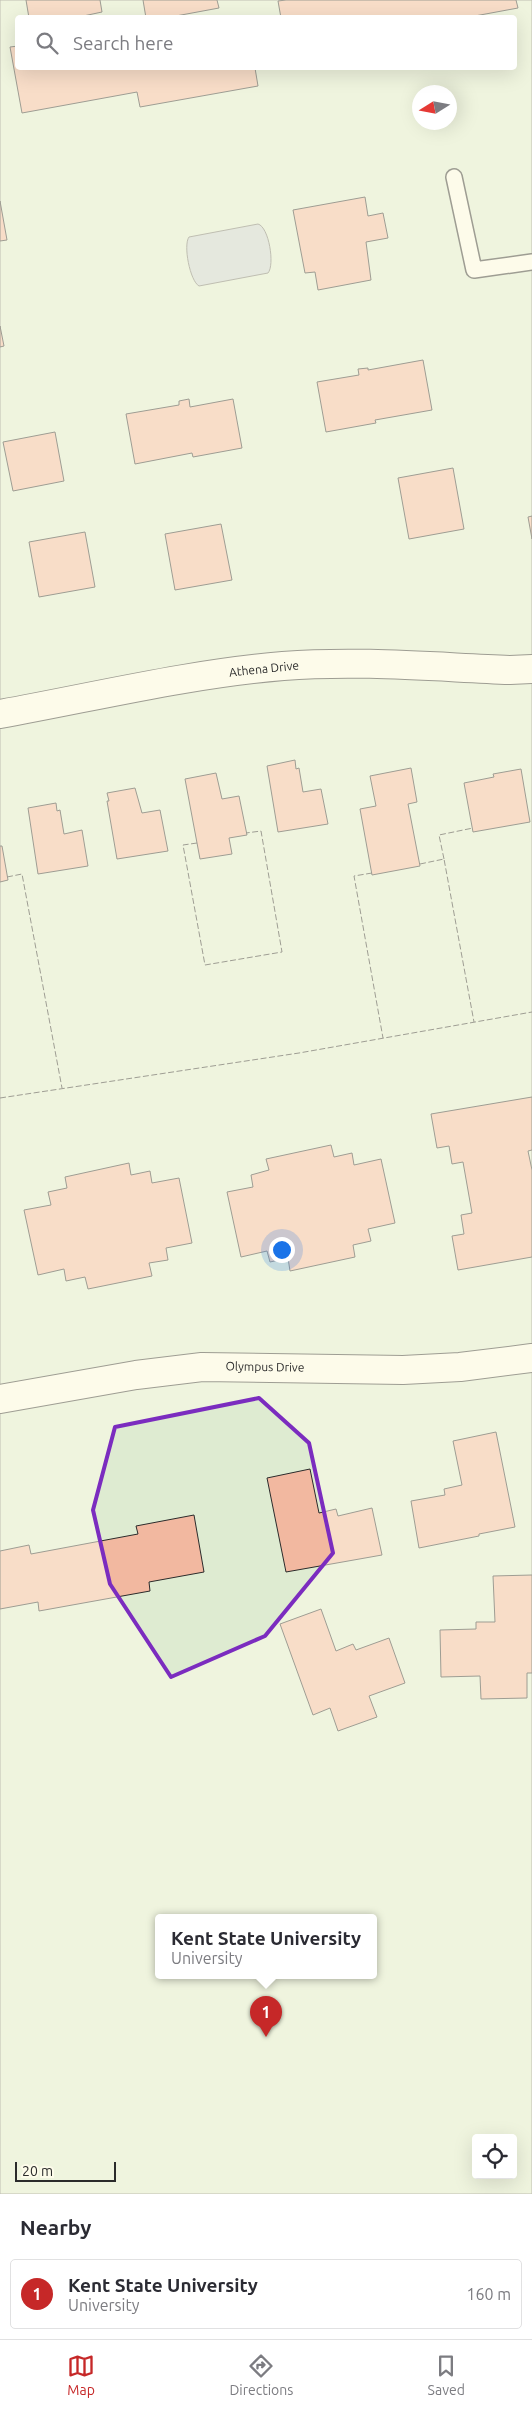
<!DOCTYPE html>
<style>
body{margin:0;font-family:Ubuntu,sans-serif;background:#f2f2f3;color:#2b2b33}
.controls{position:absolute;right:15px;bottom:15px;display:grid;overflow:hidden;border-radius:5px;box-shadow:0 5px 20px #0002}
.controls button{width:45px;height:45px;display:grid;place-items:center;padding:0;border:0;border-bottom:1px solid #e1e1e2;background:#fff;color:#2b2b33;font:25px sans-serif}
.compass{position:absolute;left:412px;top:85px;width:45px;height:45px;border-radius:50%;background:#fff;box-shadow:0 5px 20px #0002;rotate:259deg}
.scale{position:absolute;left:15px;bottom:12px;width:101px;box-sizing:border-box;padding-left:5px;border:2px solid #2b2b2b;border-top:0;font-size:14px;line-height:18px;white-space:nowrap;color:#2b2b2b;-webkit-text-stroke:4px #fdfbea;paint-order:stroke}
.you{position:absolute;left:281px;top:1249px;width:18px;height:18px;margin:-12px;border:4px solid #fff;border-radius:50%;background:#1a73e8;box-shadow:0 0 0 8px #1a73e833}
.badge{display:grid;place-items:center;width:32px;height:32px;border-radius:50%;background:#c62828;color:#fff;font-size:16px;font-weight:700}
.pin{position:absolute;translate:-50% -41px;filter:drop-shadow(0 1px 2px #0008)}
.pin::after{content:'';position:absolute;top:26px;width:18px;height:15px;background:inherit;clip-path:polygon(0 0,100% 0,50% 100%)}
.popup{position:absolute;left:155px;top:1914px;width:222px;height:65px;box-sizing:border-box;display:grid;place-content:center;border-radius:5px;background:#fff;filter:drop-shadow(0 1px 4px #0005);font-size:16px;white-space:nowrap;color:#7c7c81}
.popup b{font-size:19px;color:#2b2b33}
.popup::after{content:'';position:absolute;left:50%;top:100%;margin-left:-10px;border:10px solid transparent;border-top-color:#fff}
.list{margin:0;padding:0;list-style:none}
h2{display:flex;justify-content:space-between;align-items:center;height:65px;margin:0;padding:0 20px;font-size:21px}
h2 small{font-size:16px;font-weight:400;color:#7c7c81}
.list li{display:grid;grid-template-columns:32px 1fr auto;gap:15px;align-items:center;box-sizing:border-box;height:70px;margin:0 10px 10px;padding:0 10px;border:1px solid #e1e1e2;border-radius:5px}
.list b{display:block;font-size:19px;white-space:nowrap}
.list p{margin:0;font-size:16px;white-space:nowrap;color:#7c7c81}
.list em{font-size:16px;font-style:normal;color:#7c7c81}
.icon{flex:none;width:28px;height:28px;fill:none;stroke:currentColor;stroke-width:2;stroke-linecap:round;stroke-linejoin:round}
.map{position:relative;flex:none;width:532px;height:2194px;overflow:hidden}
.search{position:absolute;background:#fff;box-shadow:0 5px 20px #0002;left:15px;right:15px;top:15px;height:55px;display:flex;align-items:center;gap:12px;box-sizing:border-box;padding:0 18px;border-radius:5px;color:#7c7c81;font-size:19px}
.sheet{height:145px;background:#fff}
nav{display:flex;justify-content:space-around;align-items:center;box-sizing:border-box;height:70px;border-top:1px solid #e1e1e2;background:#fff;font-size:14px;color:#7c7c81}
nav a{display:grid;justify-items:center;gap:2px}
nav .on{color:#c62828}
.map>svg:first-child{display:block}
.green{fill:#deebd1;stroke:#74746e;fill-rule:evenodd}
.water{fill:#c7d0d0;stroke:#74746e}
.building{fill:#f2b8a0;stroke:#2b2b2b}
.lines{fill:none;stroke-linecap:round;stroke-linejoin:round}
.service-casing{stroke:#2b2b2b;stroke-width:18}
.minor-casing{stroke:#2b2b2b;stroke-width:30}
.service{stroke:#fdfbea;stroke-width:15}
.minor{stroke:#fdfbea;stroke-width:28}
.fence{stroke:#2b2b2b;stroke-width:1;stroke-dasharray:6 2.5;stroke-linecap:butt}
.marked{fill:none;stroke:#7b2cbf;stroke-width:4;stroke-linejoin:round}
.labels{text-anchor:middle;stroke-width:4;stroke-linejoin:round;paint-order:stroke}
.street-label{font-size:12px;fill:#2b2b2b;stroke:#fdfbea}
</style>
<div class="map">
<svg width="532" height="2194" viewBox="0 0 532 2194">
<rect width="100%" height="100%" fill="#fdfbea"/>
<path class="green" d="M0 0H532V2194H0ZM18 18H514V68H18ZM420 92H450V122H420ZM158 1918H374V1976H158ZM476 2138H513V2175H476Z"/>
<path class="water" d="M258 224C269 227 275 265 268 273L199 286C190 281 183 245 189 237Z"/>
<path class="building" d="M26 0H100L102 12 74 18H29Z
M143 0H217L219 8 165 18H146Z
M286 0H516L518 8 464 18H281L278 1Z
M18 46V68H255L258 86 140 107 137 92 22 113 10 47Z
M365 197 368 216 383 213 388 238 366 242 371 280 318 290 315 272 305 273 293 210Z
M0 201 7 240 0 241Z
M0 326 4 346 0 347Z
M423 360 432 410 375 420 376 423 326 432 317 382 359 375 358 369 368 368V370Z
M189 399 190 407 233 399 242 448 193 457 192 453 135 464 126 414 179 405V401Z
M55 432 64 481 13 491 3 442Z
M453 468 464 529 409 539 398 478Z
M532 516V539L528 517Z
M221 524 232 580 175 590 165 534Z
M85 532 95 587 39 597 29 542Z
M295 760 296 769 299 768 303 792 321 789 328 824 278 832 267 766Z
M411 768 417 802 408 804 420 866 372 875 360 809 376 806 370 776Z
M521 769 530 822 473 832 464 783 494 777 493 774Z
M216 773 222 799 239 796 247 835 229 838 232 854 200 859 185 779Z
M135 788 142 813 160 810 168 851 117 859 107 801H109L107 793Z
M56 803 57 811 60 810 64 834 82 830 88 866 38 874 28 808Z
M0 846H2L8 880 0 882Z
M532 1097V1150L528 1151 532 1170V1257L458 1270 452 1236 464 1234 461 1215 472 1213 463 1162 452 1164 449 1146 437 1148 431 1114Z
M331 1145 334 1157 352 1153 354 1165 381 1159 395 1223 368 1229 371 1241 353 1245 355 1257 290 1271 288 1258 270 1262 267 1251 241 1257 227 1192 253 1187 251 1175 269 1170 266 1159Z
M129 1163 131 1175 150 1171 152 1183 179 1178 192 1243 166 1248 168 1260 149 1263 152 1276 88 1289 85 1277 66 1281 64 1269 38 1275 24 1210 51 1205 48 1192 67 1188 65 1177Z
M496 1432 515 1527 479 1534V1536L419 1548 411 1501 445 1495 444 1489 462 1485 453 1441Z
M310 1469 319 1513 336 1509 338 1516 372 1508 382 1555 286 1572 267 1478Z
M194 1515 204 1572 149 1582 150 1591 39 1611 38 1602 0 1609V1551L29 1545 31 1554 138 1534 136 1526Z
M532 1575V1673H527V1698L481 1699 480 1676 441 1677 440 1630 476 1629V1622H495L493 1576Z
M321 1609 336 1651 353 1644 356 1650 389 1638 405 1683 369 1696 377 1717 338 1731 330 1708 313 1715 280 1624Z"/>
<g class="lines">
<g class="service-casing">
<path id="service" d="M454 177 474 270 532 262"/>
</g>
<g class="minor-casing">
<path id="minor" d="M0 714C94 697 188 674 283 666 359 660 434 667 510 670L532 669
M0 1399 136 1375 202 1367 403 1370 460 1367 532 1358"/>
</g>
<use href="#service" class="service"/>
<use href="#minor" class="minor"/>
<path class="fence" d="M197 843 183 845 205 965 282 952 261 831 246 833
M444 859 439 835 473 828
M420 864 444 859 474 1022
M372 873 354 876 383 1038
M7 877 22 874 62 1088
M0 1098 299 1053 532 1012"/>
</g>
<path d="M0 0H532V2194H0ZM259 1398 309 1443 333 1553 265 1636 171 1677 110 1584 93 1510 115 1427Z" fill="#fdfbea" fill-opacity=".55" fill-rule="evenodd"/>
<path class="marked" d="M259 1398 309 1443 333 1553 265 1636 171 1677 110 1584 93 1510 115 1427Z"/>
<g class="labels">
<g class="street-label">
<text transform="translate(264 669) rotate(-6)" y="4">Athena Drive</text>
<text transform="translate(265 1367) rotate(1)" y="4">Olympus Drive</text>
</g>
</g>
</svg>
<div class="controls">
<button><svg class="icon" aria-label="locate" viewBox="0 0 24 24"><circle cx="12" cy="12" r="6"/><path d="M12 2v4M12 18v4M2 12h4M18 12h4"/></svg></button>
</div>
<svg class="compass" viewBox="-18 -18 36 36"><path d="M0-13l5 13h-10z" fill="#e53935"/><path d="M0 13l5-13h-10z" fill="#7c7c81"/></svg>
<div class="scale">20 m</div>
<div class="you"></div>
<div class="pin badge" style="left:266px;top:2037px">1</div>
<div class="popup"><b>Kent State University</b>University</div>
<div class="search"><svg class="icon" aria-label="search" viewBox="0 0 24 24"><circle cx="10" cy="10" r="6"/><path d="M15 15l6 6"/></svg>Search here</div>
</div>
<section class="sheet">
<h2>Nearby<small></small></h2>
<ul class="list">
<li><span class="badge">1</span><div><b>Kent State University</b><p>University</p></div><em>160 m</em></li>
</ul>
</section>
<nav>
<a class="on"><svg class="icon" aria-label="map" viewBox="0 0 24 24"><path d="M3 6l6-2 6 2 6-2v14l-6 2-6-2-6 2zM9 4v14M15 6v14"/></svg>Map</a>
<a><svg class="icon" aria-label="directions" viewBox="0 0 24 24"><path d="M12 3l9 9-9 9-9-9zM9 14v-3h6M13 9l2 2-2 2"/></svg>Directions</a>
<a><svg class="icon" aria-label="saved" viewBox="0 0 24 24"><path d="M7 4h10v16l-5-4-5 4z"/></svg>Saved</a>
</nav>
